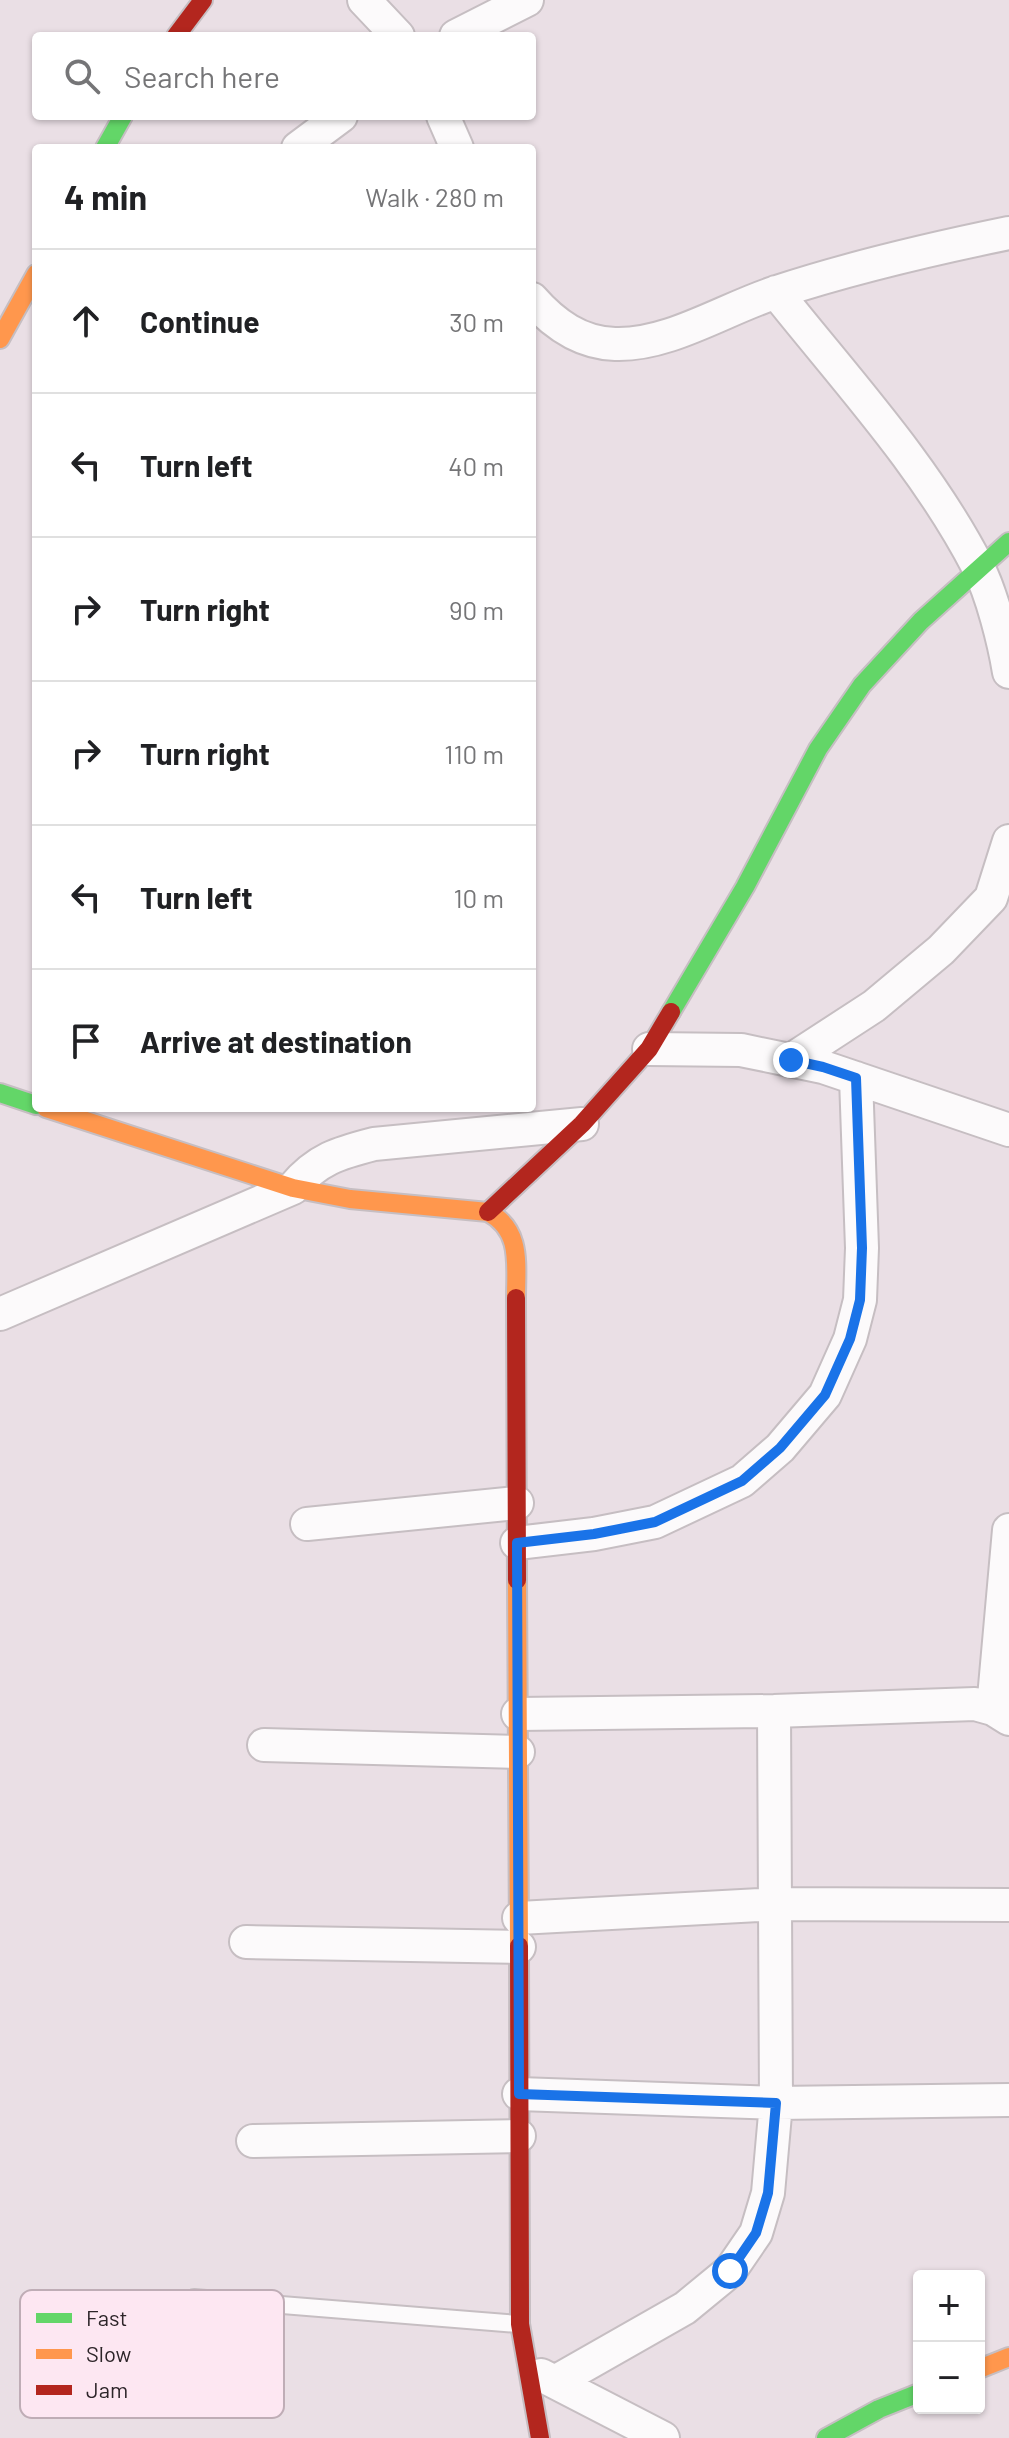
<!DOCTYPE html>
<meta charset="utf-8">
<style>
body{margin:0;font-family:Barlow,sans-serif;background:#f6f6f6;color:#202124}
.controls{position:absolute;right:24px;bottom:24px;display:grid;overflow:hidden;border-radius:8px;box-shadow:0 2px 6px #0004}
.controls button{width:72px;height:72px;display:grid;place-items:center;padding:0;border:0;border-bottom:2px solid #e0e0e0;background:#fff;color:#202124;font:40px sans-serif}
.stop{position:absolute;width:24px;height:24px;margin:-18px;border:6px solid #1a73e8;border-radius:50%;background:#fff}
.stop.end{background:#1a73e8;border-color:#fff;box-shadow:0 2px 8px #0008}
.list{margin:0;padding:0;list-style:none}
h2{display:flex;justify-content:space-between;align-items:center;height:104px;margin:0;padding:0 32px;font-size:34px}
h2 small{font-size:26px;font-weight:400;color:#757577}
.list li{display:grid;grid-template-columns:52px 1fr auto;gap:24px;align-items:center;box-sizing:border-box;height:144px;padding:0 32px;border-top:2px solid #e0e0e0}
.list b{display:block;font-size:30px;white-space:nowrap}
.list em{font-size:26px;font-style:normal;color:#757577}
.icon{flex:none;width:44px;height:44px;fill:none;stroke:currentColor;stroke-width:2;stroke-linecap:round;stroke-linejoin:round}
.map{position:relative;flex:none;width:1009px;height:2438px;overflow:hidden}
.search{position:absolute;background:#fff;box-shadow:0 2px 6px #0004;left:32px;top:32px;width:504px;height:88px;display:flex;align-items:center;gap:20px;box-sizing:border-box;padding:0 28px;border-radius:8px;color:#757577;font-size:30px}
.panel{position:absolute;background:#fff;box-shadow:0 2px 6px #0004;left:32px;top:144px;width:504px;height:968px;border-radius:8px}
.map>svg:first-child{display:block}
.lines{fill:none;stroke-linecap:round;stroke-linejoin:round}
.lane-casing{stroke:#c6bec2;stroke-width:20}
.street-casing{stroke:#c6bec2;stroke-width:36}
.fast-casing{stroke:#c6bec2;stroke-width:22}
.slow-casing{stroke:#c6bec2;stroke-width:22}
.jam-casing{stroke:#c6bec2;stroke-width:22}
.lane{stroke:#fcfafb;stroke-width:16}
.street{stroke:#fcfafb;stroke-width:32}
.fast{stroke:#63d668;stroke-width:18}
.slow{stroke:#ff974d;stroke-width:18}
.jam{stroke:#b3261e;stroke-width:18}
.route{stroke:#1a73e8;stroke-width:10}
.key{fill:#fde7f2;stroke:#bfadb6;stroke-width:2}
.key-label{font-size:22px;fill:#2d2529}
</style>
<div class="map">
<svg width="1009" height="2438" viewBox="0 0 1009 2438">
<rect width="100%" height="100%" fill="#eadfe5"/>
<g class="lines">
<g class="lane-casing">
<path id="lane" d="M194 2298 518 2324"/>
</g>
<g class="street-casing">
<path id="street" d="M364 0 398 36
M456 36 527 0
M443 116 457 148
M298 148 341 116
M776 292C846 380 926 466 978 567 992 594 1004 642 1009 672
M532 299C554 324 580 343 615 344 669 346 726 308 777 292 853 267 931 249 1009 233
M649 1049 741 1050 823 1067 1009 1130
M791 1060 874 1006 941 950 991 898 1009 841
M0 1314 293 1188C317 1159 339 1153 374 1144L582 1124
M307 1524 517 1503
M517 1543 594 1534 655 1522 742 1481 780 1448 825 1395 850 1339 860 1300 862 1248 856 1078
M993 1709 1009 1530
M518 1714 774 1711 975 1704 993 1709 1009 1719
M264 1745 518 1752
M519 1918 777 1904 1009 1905
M246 1942 519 1947
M519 2094 776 2103 1009 2100
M253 2141 519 2136
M541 2375 663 2438
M555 2382 685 2308 730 2271 756 2233 768 2193 776 2103 774 1711"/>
</g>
<g class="fast-casing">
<path id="fast" d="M105 148 123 116
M671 1012 745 887 818 749 862 685 921 621 1009 542
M0 1093 36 1105
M826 2438 879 2409 919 2393"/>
</g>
<g class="slow-casing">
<path id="slow" d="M0 339 36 274
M46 1108 293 1188 350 1199 488 1212C522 1230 516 1264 516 1298
M517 1580 519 1946
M979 2369 1009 2357"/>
</g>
<g class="jam-casing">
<path id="jam" d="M176 36 203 0
M488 1212 582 1124 649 1049 671 1012
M516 1298 517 1580
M519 1946 520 2324 540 2438"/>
</g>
<use href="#lane" class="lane"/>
<use href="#street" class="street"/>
<use href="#fast" class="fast"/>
<use href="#slow" class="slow"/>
<use href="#jam" class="jam"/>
</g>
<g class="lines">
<path class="route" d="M730 2271 756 2233 768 2193 776 2103 519 2094 517 1543 594 1534 655 1522 742 1481 780 1448 825 1395 850 1339 860 1300 862 1248 856 1078 823 1067 791 1060"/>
</g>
<rect x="20" y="2290" width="264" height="128" rx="12" class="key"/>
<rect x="36" y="2313" width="36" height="10" fill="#63d668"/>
<rect x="36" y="2349" width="36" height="10" fill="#ff974d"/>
<rect x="36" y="2385" width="36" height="10" fill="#b3261e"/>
<g class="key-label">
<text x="86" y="2326">Fast</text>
<text x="86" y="2362">Slow</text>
<text x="86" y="2398">Jam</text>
</g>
</svg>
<div class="controls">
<button>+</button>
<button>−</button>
</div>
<div class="stop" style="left:730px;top:2271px"></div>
<div class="stop end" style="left:791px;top:1060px"></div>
<div class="search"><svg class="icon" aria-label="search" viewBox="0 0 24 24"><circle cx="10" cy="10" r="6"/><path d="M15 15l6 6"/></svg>Search here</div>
<section class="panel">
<h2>4 min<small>Walk · 280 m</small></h2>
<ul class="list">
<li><svg class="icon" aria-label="ahead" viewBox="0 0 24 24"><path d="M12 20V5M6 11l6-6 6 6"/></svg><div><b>Continue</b></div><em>30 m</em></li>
<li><svg class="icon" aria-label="left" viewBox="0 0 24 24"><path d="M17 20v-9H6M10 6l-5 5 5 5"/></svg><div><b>Turn left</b></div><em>40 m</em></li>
<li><svg class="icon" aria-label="right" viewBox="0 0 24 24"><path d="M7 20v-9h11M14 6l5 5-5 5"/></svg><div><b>Turn right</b></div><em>90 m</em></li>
<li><svg class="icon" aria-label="right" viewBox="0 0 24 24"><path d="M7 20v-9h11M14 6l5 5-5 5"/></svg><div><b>Turn right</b></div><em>110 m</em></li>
<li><svg class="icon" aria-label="left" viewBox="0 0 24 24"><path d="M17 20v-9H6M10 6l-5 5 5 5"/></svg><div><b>Turn left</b></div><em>10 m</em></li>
<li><svg class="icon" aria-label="arrive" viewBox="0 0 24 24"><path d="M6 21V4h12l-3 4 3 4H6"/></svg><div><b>Arrive at destination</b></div></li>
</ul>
</section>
</div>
